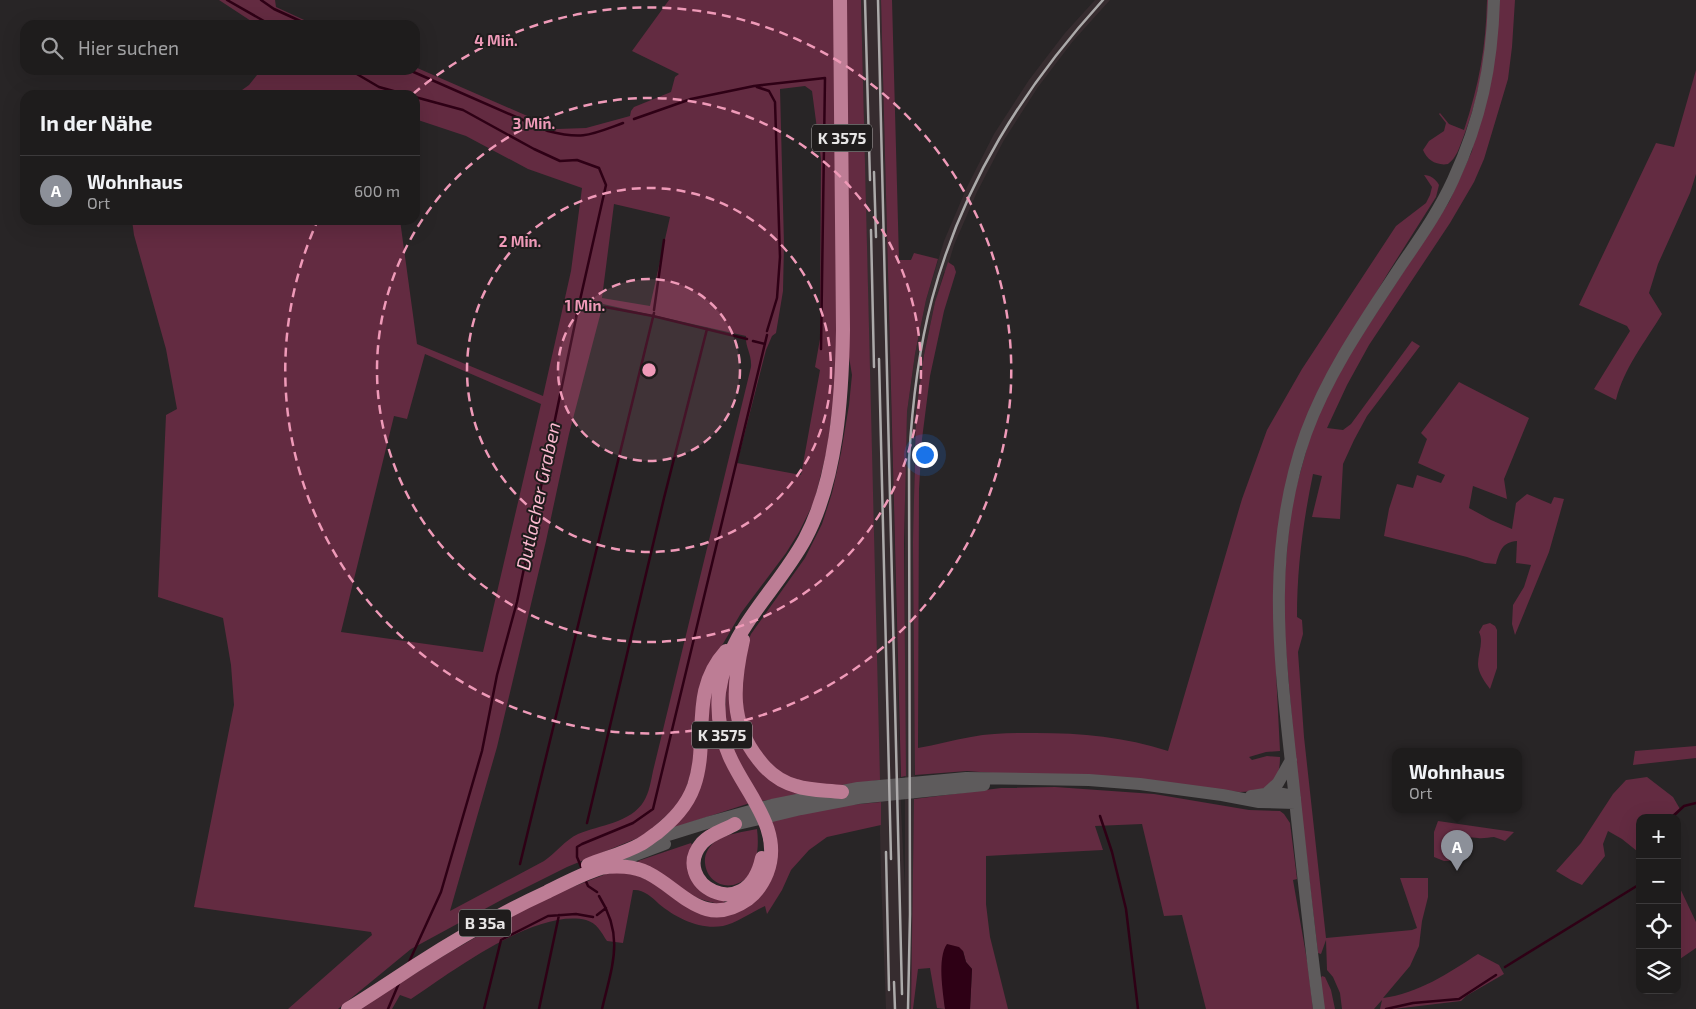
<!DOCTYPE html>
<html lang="de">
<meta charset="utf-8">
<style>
body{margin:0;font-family:"Exo 2",sans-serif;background:#262525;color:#f1f3f6}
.controls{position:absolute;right:15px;bottom:15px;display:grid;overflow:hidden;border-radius:10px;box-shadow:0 5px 20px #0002}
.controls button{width:45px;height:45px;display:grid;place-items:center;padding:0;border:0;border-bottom:1px solid #3c3a3b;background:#1e1c1c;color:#f1f3f6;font:25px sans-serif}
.you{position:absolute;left:924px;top:454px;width:18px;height:18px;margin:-12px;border:4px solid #fff;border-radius:50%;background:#1a73e8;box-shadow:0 0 0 8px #1a73e833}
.badge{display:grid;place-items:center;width:32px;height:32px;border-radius:50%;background:#8c9099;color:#fff;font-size:16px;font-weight:700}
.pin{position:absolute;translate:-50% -41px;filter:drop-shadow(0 1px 2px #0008)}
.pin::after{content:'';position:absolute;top:26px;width:18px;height:15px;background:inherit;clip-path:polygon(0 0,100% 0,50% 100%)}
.popup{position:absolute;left:1392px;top:748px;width:130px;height:65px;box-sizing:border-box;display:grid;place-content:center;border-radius:10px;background:#1e1c1c;filter:drop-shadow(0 1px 4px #0005);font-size:16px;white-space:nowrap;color:#a1a1a3}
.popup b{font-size:19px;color:#f1f3f6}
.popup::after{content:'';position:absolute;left:50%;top:100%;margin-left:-10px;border:10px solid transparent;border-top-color:#1e1c1c}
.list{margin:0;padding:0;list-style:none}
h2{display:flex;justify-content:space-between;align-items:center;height:65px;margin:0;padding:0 20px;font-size:21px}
h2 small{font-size:16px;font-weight:400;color:#a1a1a3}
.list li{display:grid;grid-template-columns:32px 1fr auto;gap:15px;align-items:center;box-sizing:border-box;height:70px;padding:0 20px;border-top:1px solid #3c3a3b}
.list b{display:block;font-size:19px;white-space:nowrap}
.list p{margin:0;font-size:16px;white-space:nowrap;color:#a1a1a3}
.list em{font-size:16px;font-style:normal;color:#a1a1a3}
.icon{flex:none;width:28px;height:28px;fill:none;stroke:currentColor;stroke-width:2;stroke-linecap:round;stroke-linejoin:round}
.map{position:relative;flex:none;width:1696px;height:1009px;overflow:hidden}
.search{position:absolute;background:#1e1c1c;box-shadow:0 5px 20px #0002;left:20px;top:20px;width:400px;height:55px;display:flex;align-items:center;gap:12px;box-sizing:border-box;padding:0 18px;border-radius:15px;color:#a1a1a3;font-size:19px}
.panel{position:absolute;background:#1e1c1c;box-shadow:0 5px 20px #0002;left:20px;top:90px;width:400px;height:135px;border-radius:15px}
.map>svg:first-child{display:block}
.built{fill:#362c2f}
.green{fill:#632b41;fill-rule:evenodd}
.water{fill:#2e0015}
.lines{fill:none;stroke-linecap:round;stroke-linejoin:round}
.stream{stroke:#2e0015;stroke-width:2.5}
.secondary{stroke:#5e5b5c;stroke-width:12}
.primary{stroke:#bd7d95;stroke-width:14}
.rail{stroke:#acaaaa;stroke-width:2.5}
.ring{fill:none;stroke:#ef9ab8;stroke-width:2.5;stroke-dasharray:9 6}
.labels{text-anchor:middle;stroke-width:4;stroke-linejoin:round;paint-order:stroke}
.shield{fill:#1f1c1c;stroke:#aba9a9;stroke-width:1}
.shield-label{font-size:16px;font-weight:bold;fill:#e7e5e5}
.water-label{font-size:19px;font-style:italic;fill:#fcbad0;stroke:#1f1c1c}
.centre{fill:#ef9ab8;stroke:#1f1c1c;stroke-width:2.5}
.ring-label{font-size:15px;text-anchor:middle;font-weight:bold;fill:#ef9ab8;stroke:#1f1c1c;stroke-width:4;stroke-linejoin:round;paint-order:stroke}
</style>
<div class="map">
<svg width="1696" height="1009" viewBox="0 0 1696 1009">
<rect width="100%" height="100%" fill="#282526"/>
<path class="built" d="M861 0H881L901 809 905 890V460L907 412 915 354 926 300 944 241 967 187 994 134 1029 80 1065 33 1095 0H1110L1073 41 1038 87 1004 140 977 192 954 245 946 272H944L935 302 924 355 916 412 914 460 915 758 911 1009H886L881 877Z"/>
<path class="green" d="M219 0H275L276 7 315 25H257Z
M669 0H836L837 374 827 450 814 502 799 532 786 553 741 613 717 654 696 756 682 801 645 835 567 867 505 898 411 949 338 1009H288L372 935 371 932 194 907 234 705 231 665 223 618 158 597 166 415 177 409 166 349 134 235 132 220H400L417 344 543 396 571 271 582 188 528 169 466 136 415 119V95H235L249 85 261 70H415V67L557 129 586 128 630 116 631 111 634 107 671 92 675 77 679 74 632 51ZM805 86 812 91 821 159 820 339 815 367 820 370 801 475 737 463 766 350 772 336 776 333 783 291 784 245 780 89ZM614 204 670 217 650 306 602 298ZM603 304 746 336C745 347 752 354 751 367L653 771C651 781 649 793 644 801 631 823 599 825 578 834 565 840 556 853 544 861L450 911 497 747 546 541 569 434ZM425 354 541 404 483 652 341 632 394 416 407 419Z
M845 0H861L880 780 822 788 795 783 764 762 740 711 745 648 751 634 805 558 822 524 832 493 841 453 849 405 852 375 848 351Z
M881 0H892L899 260H911L914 253 938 259 926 300 915 354 907 412 904 543 906 776 901 777Z
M1487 0H1489C1487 48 1481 93 1463 138 1459 148 1457 157 1448 164 1437 166 1427 160 1423 150L1429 141 1444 131 1446 123 1439 114 1440 113 1449 124 1464 130C1479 85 1486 47 1487 0Z
M1499 0H1515L1512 47 1508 79 1484 159 1474 182 1450 223 1369 345 1347 385 1327 428 1343 430 1351 424 1412 341 1420 346 1367 416 1354 440 1343 464 1340 519 1312 517 1322 476 1313 474C1303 522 1297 568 1297 617L1302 620 1303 634 1298 652 1304 737 1326 938 1412 930 1417 928 1400 878H1428V897L1422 921 1419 946 1410 966 1383 998C1417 994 1449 973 1478 954L1499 965 1504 974 1466 996 1461 1001 1394 1009H1380L1382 1000 1374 1009H1342L1340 993 1333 977 1327 970 1326 940 1321 954 1318 953 1296 767 1284 628 1282 567 1289 513 1315 419 1340 369 1449 202 1472 151Z
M1696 70V174L1690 193 1658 264 1649 293 1662 314C1645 342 1624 368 1616 400L1594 389 1630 331 1627 326 1579 305 1656 143 1674 147Z
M1424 175C1430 175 1436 179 1439 185L1436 197 1388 273 1336 360 1296 451 1276 672 1280 751 1266 752 1249 757 1252 760 1267 756 1280 757C1280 785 1267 792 1240 792L967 771 915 775 913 543 916 412 924 355 935 302 948 262 954 266 956 272 944 311 930 376 922 439 919 489 918 748C936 745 953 740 971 737 992 733 1014 733 1036 733 1082 733 1125 737 1168 751L1242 499 1267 430 1302 369 1396 226 1426 203 1430 195 1432 187Z
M1459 382 1529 418 1504 479 1507 499 1473 486 1469 508 1491 520 1512 529 1516 503 1527 494 1551 504 1554 497 1564 499 1549 552 1515 635 1512 624 1513 605 1524 587 1531 565 1516 563 1517 541C1502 542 1500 551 1496 564L1485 563 1467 557 1384 536 1389 509 1397 484 1413 488 1417 475 1441 483 1445 475 1418 463 1427 439 1421 433Z
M1490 623 1495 626 1497 630V668L1490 689C1485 682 1478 673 1478 664 1478 653 1484 642 1479 632L1483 625Z
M735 657 736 727 801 795 762 801 735 756 725 724 726 682Z
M714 674V694L750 803 673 828 680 818Z
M1696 746V758L1633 765 1635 751Z
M1647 777 1673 797 1680 809 1668 818H1640V848L1637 851 1622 839 1608 831 1603 844 1605 856 1582 885 1571 880 1556 871 1581 843 1613 794 1626 780Z
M1055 787 1154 794 1249 810 1280 811 1284 814 1290 823 1297 879 1293 880 1308 966 1313 1009H1206L1182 915 1164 916 1142 824 1095 826 1103 850 986 856V904L990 937 1008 1009H970L972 969 966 962 963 951 942 968 945 1009 937 1008 930 968 918 969 913 1009H911L914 799 1001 788Z
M881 802V825L827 837 809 850 791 870 782 890 767 914 765 906C754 911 734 924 723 926 700 930 676 918 659 904 652 897 643 889 633 890L623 943 607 941C601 932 597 923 586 920 536 908 451 972 411 999L400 995 392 1009H358L445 955 523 910 557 893 606 874 626 871 725 913 777 851V839L772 821 839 806Z
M1438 821 1514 832 1505 841C1502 840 1498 838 1494 837 1489 837 1483 839 1478 838 1461 836 1441 837 1450 861H1444L1434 857V832Z
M757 829C759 845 758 864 747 877 732 893 707 885 705 863 704 854 709 846 716 841 728 833 744 832 757 829Z
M691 843 693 847C696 879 688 890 725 900L723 904C692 902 665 879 639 864L638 861Z
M1677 882 1696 922V948L1677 961V934L1680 931 1677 925Z
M1322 976 1325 977 1331 990 1335 1009H1323L1320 979Z"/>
<path class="water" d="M947 944 959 947 963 951 966 962 972 969 970 1009H945C943 992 937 958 947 944Z"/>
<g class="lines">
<path class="stream" d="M227 0 271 25
M261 0 274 9 309 25
M350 70 379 87 408 95
M409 70 548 131C583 140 590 135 623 123
M757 87 769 91 775 102 780 257 777 298 767 331
M634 119 691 99 754 86 825 78 821 349
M605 307 653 316 747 339
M654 310 664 240
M753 341 765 344
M1100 816 1112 852 1126 909 1138 1009
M1671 818 1684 806 1696 803
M587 823 664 498 707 329
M1640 851V854
M520 864 654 313
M582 869 577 857V847L582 844 633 823 653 809 767 335
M585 879 588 886 597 892
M599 896C625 937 612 966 602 1009
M597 915 606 908
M409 962 441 892 482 751 497 675 517 602 578 309 606 185 599 168 577 160 560 161 534 149 463 110 415 97
M1505 967 1640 884
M388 1009 399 983
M484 1009 501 940 548 916 576 914 593 917
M539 1009 559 915
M1386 1009 1413 1003 1459 999 1496 975"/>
<path class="secondary" d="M1267 793 1278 783 1291 760
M1251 796C1267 794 1280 790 1295 798
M725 827 801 809 858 798 984 785
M649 841 710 822 772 805 858 788 966 778 1089 780 1140 784 1222 795 1259 802 1295 803
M609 865 665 844
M1319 1009C1309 933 1301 857 1293 781 1280 661 1264 551 1306 433 1328 373 1365 320 1400 267 1419 239 1439 211 1453 180 1481 119 1492 67 1494 0"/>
<path class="primary" d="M743 640C733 684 729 723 759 760 768 772 781 782 796 786 811 791 826 790 842 792
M735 824C725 830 711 833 702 843 668 882 747 928 762 858
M588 865C605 858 625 853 641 844 647 841 652 836 657 833 673 820 687 806 694 786 710 740 688 693 726 651
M348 1009C371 995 393 980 416 965 458 938 501 913 547 892 563 884 584 873 601 868 615 865 635 866 648 873 682 890 704 930 748 899 757 892 763 883 767 873 784 829 745 793 729 755 720 735 717 714 719 692 727 631 777 591 805 539 837 479 842 396 843 330L840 0"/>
<path class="rail" d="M865 0 870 180
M878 0 902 994
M874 172 876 237
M871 230 874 367
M879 359 891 859
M886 852 889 990
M894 982 895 1009
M908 1009 910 914 909 460C912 406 918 352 932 299 963 183 1023 88 1103 0"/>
</g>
<circle cx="649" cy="370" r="91" fill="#ef9ab8" fill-opacity=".12"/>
<g class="ring">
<circle cx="649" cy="370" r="91"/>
<circle cx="649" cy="370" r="182"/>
<circle cx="649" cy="370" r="272"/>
<path d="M413 94A363 363 0 1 1 317 222"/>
</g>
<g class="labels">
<g class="shield">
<rect x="812" y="124.5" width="60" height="27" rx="4"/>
<rect x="692" y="721.5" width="60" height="27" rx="4"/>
<rect x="459" y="909.5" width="52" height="27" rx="4"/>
</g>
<g class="shield-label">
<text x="842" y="144">K 3575</text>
<text x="722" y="741">K 3575</text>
<text x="485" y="929">B 35a</text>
</g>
<g class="water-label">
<text transform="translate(538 496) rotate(-78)" y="7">Dutlacher Graben</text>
</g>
</g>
<circle cx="649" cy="370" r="8" class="centre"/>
<g class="ring-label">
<text x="496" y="46">4 Min.</text>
<text x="534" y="129">3 Min.</text>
<text x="520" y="247">2 Min.</text>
<text x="585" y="311">1 Min.</text>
</g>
</svg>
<div class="controls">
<button>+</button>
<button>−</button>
<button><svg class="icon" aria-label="locate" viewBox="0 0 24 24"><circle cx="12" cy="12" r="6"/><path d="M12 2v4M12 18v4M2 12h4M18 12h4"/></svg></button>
<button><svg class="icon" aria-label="layers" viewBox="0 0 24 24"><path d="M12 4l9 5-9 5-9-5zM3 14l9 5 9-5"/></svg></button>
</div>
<div class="you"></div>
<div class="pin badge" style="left:1457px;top:871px">A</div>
<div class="popup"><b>Wohnhaus</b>Ort</div>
<div class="search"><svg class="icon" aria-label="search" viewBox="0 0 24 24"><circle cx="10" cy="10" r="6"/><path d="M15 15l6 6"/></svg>Hier suchen</div>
<section class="panel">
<h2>In der Nähe<small></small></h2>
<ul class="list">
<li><span class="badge">A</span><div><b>Wohnhaus</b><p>Ort</p></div><em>600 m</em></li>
</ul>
</section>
</div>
